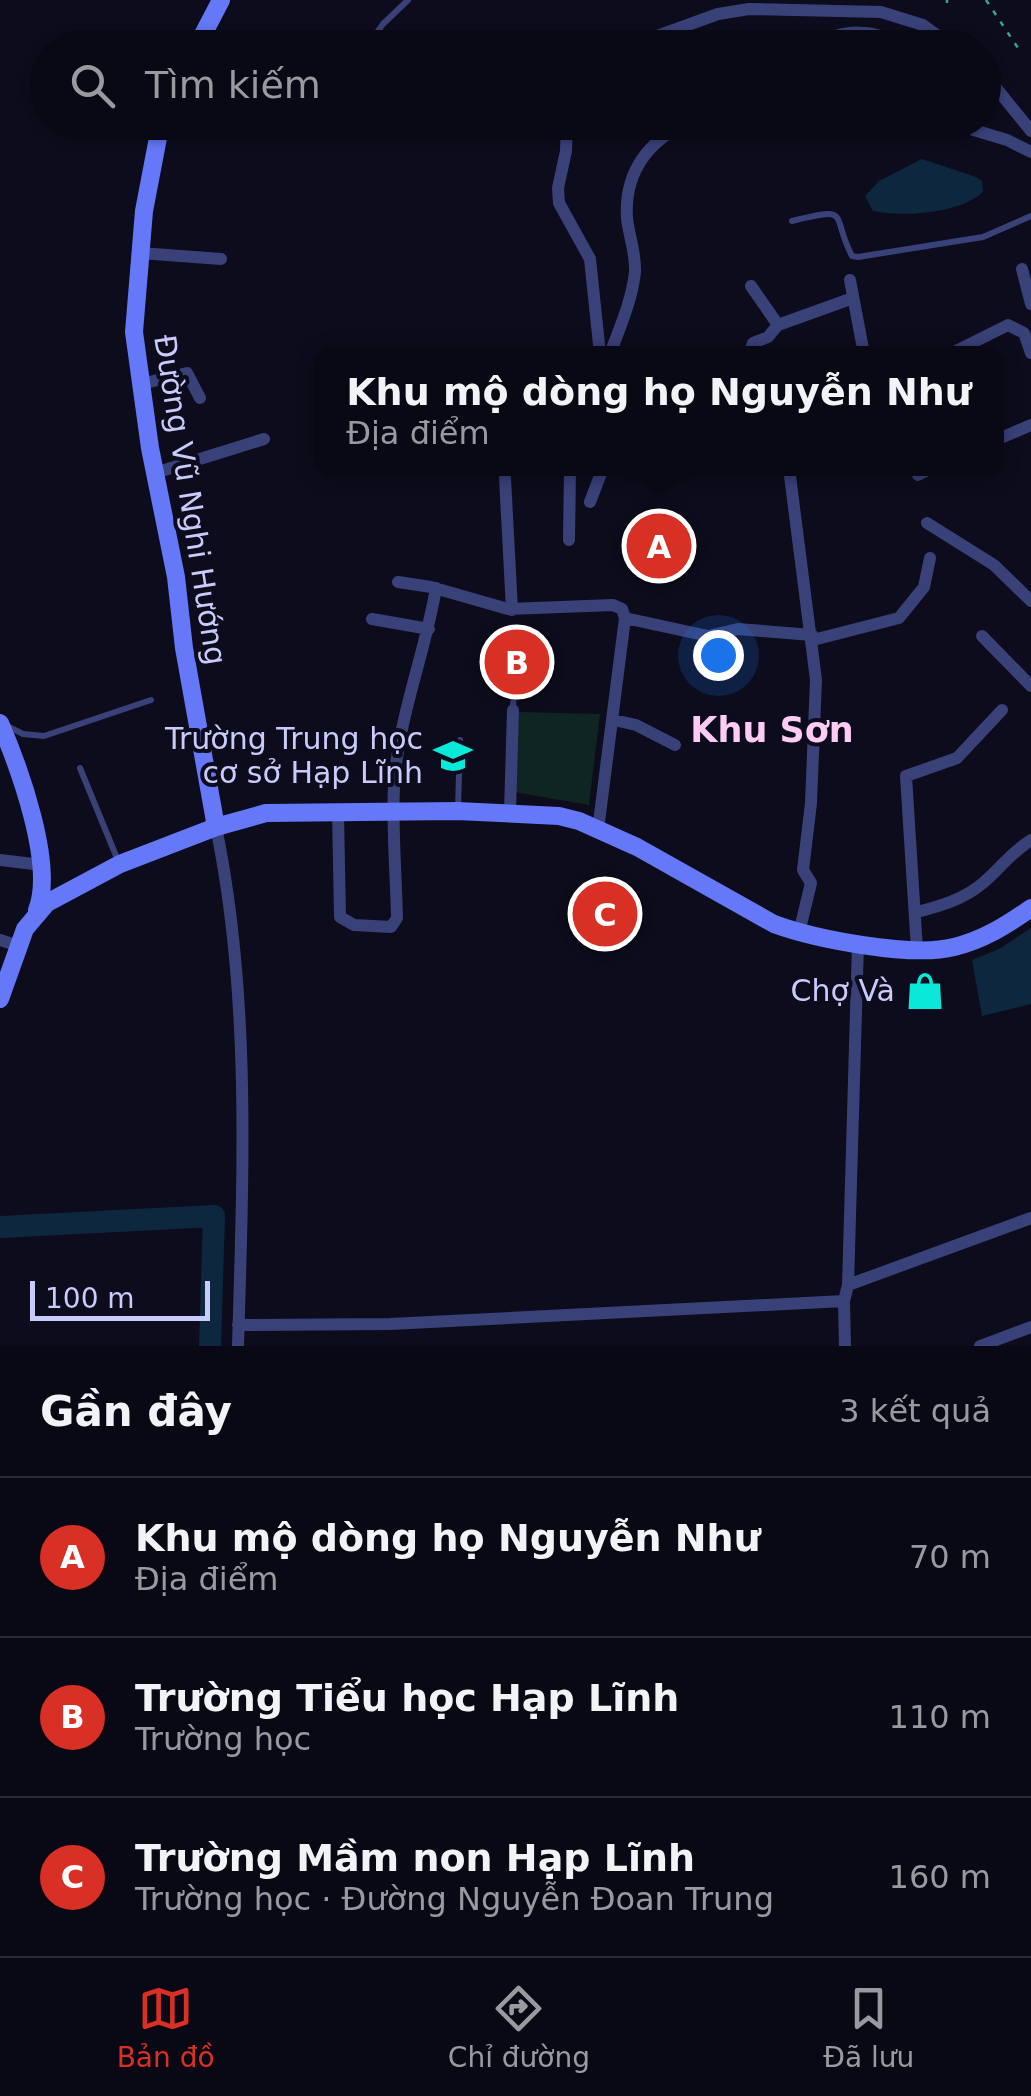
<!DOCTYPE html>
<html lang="vi">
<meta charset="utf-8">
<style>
body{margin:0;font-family:"DejaVu Sans",sans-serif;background:#171722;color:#f1f3f6}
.scale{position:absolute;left:30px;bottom:25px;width:180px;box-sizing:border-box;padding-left:10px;border:5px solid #c9cbfd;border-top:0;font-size:28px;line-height:35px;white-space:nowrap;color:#c9cbfd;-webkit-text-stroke:8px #0c0c1c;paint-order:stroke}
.you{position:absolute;left:718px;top:655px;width:35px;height:35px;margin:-25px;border:8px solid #fff;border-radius:50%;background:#1a73e8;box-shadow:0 0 0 15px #1a73e833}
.badge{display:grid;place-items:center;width:65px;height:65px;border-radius:50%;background:#d93025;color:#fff;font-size:32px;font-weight:700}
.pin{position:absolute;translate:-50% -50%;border:5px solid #fff;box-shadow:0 2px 10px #0006}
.popup{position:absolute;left:314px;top:346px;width:690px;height:130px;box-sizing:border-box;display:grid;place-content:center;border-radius:20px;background:#090915;filter:drop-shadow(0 2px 8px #0005);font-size:32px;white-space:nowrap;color:#999aa0}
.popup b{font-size:38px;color:#f1f3f6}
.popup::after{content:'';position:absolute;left:50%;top:100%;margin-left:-20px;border:20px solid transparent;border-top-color:#090915}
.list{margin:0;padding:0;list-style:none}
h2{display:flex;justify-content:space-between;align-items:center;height:130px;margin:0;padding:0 40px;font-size:42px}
h2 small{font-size:32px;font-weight:400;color:#999aa0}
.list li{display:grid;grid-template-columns:65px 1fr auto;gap:30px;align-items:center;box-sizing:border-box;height:160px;padding:0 40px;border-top:2px solid #292a34}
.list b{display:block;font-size:38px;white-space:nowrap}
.list p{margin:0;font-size:32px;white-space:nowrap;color:#999aa0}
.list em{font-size:32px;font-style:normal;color:#999aa0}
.icon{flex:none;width:55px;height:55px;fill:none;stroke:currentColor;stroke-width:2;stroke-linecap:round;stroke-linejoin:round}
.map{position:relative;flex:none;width:1031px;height:1346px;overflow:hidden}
.search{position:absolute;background:#090915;box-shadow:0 2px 8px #0004;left:30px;right:30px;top:30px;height:110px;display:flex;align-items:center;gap:25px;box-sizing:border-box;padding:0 35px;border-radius:55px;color:#999aa0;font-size:38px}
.sheet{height:610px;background:#090915}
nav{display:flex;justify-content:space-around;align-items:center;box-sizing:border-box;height:140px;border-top:2px solid #292a34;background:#090915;font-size:28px;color:#999aa0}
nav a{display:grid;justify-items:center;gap:5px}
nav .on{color:#d93025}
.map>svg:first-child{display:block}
.green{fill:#0f2521}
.water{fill:#0d283e}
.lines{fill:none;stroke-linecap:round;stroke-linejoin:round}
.river{stroke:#0d283e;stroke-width:22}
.path{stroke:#32a88e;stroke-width:2.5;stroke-dasharray:5 8;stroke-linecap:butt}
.lane{stroke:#394179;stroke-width:6}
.street{stroke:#394179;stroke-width:12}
.secondary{stroke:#6478f8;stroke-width:18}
.labels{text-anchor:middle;stroke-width:8;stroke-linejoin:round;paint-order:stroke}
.street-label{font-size:30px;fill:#c9cbfd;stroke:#0c0c1c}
.poi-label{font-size:30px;fill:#c9cbfd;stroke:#0c0c1c;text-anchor:end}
.quarter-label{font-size:35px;font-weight:bold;fill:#fdcbf3;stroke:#0c0c1c}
</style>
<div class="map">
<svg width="1031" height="1346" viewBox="0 0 1031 1346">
<rect width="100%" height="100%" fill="#0c0c1c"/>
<path class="green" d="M519 712 600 714 589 805 514 792Z"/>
<path class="water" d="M922 159 976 177 982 181 983 192C959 214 904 217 873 211L865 196 879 181Z
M1031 928V1004L982 1016 972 960 999 949Z"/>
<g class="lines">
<path class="river" d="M0 1227 214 1216 210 1346"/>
<path class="path" d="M947 0V3
M986 0 1022 54"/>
<path class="lane" d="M366 48 383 24 408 0
M792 221C853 206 830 214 852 256L858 257 983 237 1031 216
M513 709 515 657
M5 725 23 734 44 736 151 700
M80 768 119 863
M458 809 460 740"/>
<path class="street" d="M624 48 718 14 749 9 881 12 923 25 955 48
M813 48C841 27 877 28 905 48
M984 73 1031 131
M567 122 566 151 558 188 559 203 590 259 600 354
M839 122 874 132 908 122
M947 122 1007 140 1031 152
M140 253 221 259
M1022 269 1031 304
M850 280 864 354
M778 325 853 298
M610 354C620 327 632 300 635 272 636 253 629 237 627 218 624 172 649 139 690 122
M749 354 753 343 768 337 778 325 751 286
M950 354 1008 325 1024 333 1031 353
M141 384 187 373 200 398
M996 440 1031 425
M789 468 816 680 811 803 803 870 811 883 799 933
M155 473 264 439
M918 475 932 468
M505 478 512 610
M590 502 603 468
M927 523 994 565 1031 601
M569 540 570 468
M398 582 431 587 508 609 613 605 622 609 625 618 598 830
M625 618 708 636 738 629 812 635
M372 619 429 629
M982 636 1031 686
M813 640 899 618 924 587 930 558
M614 720 636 725 675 745
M510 812 513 710
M338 813 340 917 354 925 391 927 397 918C396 874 392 829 394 786 398 718 425 654 436 588
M216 827C251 997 243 1173 238 1346
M0 860 42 865
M917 912C941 906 964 899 983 883 1001 868 1010 853 1031 840
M0 940 19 946
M917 950 906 776 957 758 1002 710
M848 1285 858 943
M844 1301 845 1346
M238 1325 390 1324 844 1301 848 1285 1031 1218
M980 1346 1031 1327"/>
<path class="secondary" d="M196 48 221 0
M161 122 144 211 134 332 150 448 176 577 184 648 216 827
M0 723C19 767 55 865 37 910
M0 999 25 929 47 903 120 864 216 827 266 813 457 811 559 816 579 821 637 847 774 924C815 939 912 958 954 947 983 940 1007 925 1031 908"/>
</g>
<defs>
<g id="school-bare" transform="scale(3)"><path d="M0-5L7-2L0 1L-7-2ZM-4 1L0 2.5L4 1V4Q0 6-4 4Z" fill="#0ae8da" stroke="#0c0c1c" stroke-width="2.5" paint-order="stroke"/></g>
<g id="shop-bare" transform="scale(3)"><path d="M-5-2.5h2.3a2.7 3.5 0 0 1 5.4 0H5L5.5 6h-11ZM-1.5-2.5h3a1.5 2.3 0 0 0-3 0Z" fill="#0ae8da" stroke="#0c0c1c" stroke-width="2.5" paint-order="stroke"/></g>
</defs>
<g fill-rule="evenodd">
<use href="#school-bare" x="453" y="756"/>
<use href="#shop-bare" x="925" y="991"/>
</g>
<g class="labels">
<g class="street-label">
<text transform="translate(190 500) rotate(81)" y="10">Đường Vũ Nghi Hướng</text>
</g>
<g class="poi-label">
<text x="423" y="749">Trường Trung học<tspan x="423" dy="34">cơ sở Hạp Lĩnh</tspan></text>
<text x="895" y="1001">Chợ Và</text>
</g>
<g class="quarter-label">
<text x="772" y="742">Khu Sơn</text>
</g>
</g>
</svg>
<div class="scale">100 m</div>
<div class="you"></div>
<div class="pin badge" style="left:659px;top:546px">A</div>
<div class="popup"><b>Khu mộ dòng họ Nguyễn Như</b>Địa điểm</div>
<div class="pin badge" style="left:517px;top:662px">B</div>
<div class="pin badge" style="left:605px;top:914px">C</div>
<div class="search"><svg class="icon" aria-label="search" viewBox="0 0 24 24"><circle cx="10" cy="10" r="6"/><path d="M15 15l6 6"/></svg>Tìm kiếm</div>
</div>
<section class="sheet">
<h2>Gần đây<small>3 kết quả</small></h2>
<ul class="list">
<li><span class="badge">A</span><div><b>Khu mộ dòng họ Nguyễn Như</b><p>Địa điểm</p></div><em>70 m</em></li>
<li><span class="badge">B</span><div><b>Trường Tiểu học Hạp Lĩnh</b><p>Trường học</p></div><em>110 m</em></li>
<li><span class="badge">C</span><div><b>Trường Mầm non Hạp Lĩnh</b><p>Trường học · Đường Nguyễn Đoan Trung</p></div><em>160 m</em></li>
</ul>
</section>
<nav>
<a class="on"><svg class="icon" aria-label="map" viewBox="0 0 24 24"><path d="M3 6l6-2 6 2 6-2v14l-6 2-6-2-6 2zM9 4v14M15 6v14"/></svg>Bản đồ</a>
<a><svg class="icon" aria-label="directions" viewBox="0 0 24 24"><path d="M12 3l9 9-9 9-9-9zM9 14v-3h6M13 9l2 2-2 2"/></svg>Chỉ đường</a>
<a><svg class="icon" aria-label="saved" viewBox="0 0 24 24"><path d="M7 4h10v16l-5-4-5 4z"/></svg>Đã lưu</a>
</nav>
